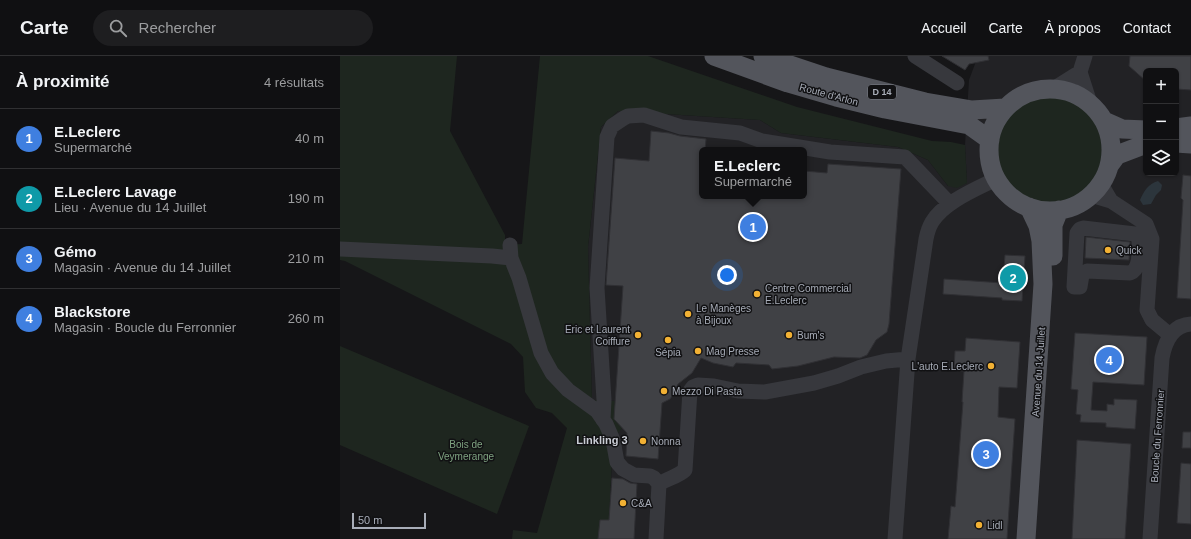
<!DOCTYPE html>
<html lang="fr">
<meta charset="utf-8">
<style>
body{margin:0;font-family:Helvetica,sans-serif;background:#1e1e20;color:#f1f3f6}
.controls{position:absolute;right:12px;top:12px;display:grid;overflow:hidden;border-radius:6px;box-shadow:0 1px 3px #0004}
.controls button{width:36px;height:36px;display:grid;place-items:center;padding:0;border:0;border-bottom:1px solid #303032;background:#101012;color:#f1f3f6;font:20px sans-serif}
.scale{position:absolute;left:12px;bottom:10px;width:74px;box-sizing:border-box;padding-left:4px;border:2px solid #a8adb8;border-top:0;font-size:11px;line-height:14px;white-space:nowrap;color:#a8adb8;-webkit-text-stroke:3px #111113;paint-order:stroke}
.you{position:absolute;left:387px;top:219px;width:14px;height:14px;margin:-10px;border:3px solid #fff;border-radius:50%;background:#1a73e8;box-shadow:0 0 0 6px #1a73e833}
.badge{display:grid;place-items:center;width:26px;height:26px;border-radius:50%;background:#ea580c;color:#fff;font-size:13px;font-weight:700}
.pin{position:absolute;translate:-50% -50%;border:2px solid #fff;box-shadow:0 1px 4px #0006}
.popup{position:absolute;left:359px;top:91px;width:108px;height:52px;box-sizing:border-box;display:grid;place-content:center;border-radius:6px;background:#101012;filter:drop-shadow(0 1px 3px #0005);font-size:13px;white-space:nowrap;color:#9c9d9f}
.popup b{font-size:15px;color:#f1f3f6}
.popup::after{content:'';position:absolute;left:50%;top:100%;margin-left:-8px;border:8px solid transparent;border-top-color:#101012}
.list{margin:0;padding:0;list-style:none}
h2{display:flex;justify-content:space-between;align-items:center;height:52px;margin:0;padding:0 16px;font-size:17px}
h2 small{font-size:13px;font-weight:400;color:#9c9d9f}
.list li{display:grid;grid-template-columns:26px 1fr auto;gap:12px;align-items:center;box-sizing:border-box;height:60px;padding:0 16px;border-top:1px solid #303032}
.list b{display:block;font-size:15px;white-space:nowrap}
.list p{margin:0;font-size:13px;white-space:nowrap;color:#9c9d9f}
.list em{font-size:13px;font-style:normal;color:#9c9d9f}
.icon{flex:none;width:22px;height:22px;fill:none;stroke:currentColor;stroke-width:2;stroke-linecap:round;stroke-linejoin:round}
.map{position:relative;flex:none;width:851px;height:483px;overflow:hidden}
header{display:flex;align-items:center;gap:24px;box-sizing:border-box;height:56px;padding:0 20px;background:#101012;border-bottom:1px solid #303032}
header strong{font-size:19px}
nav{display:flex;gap:22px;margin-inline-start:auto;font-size:14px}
.search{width:280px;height:36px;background:#1e1e20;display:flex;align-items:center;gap:10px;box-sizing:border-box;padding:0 14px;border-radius:22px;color:#9c9d9f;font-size:15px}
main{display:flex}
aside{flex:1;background:#101012}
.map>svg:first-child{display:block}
.built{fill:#222225;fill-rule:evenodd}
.green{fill:#1e261f}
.water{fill:#2c353c}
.building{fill:#404145;stroke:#303034}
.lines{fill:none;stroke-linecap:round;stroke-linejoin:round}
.minor{stroke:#37383d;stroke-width:15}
.major{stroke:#53555c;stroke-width:19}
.poi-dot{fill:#f2b134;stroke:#111113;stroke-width:1.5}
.labels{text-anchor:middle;stroke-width:3;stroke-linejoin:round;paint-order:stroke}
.shield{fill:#111113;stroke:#7b7e86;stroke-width:1}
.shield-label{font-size:9px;font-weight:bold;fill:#a8adb8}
.street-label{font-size:10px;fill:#a8adb8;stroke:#111113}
.poi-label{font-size:10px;fill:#a8adb8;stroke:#111113;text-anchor:start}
.park-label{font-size:10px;fill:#7fa381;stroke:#111113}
.neighbourhood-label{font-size:11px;font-weight:bold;fill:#c9ccd4;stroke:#111113}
</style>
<header>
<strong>Carte</strong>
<div class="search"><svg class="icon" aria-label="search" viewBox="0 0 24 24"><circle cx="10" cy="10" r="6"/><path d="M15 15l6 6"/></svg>Rechercher</div>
<nav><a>Accueil</a><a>Carte</a><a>À propos</a><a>Contact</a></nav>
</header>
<main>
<aside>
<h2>À proximité<small>4 résultats</small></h2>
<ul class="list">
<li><span class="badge" style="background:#3f7fe0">1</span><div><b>E.Leclerc</b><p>Supermarché</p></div><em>40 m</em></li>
<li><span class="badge" style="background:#0f9aa8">2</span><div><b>E.Leclerc Lavage</b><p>Lieu · Avenue du 14 Juillet</p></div><em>190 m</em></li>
<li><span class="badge" style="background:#3f7fe0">3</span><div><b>Gémo</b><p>Magasin · Avenue du 14 Juillet</p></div><em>210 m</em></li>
<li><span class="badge" style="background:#3f7fe0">4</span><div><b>Blackstore</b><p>Magasin · Boucle du Ferronnier</p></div><em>260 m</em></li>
</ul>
</aside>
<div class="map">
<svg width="851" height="483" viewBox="0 0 851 483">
<rect width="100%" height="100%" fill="#161618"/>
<path class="built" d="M638 0H851V483H258L260 464H269L275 345 252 344 248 191 261 71 278 55 420 64 441 77 558 91 588 104 608 130 627 127 625 89 629 24ZM806 15H836V117H806ZM362 94H464V140H362Z"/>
<path class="green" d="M0 0H117L110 75 165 179V189L182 188 200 0H308L457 51 592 85 611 86 625 89 627 127 617 132 608 130 588 104 558 91 441 77 420 64 278 55 261 71 248 191 252 344 275 345 274 363 282 372 273 384 269 464H260L258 483H172L173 474 197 477 227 372 212 357 196 352 185 336 183 301 171 288 5 205 0 204Z
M654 94a54 54 0 1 1 108 0a54 54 0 1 1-108 0Z
M0 290 189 370 157 458 0 389Z"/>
<path class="water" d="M818 125 822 129 821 134 816 139 811 148 803 149 800 144C804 135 808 128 818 125Z"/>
<path class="building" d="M602 0H648L649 4 629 8 625 14Z
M790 0H851V34L836 33V15H806V25L789 10Z
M311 75 329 77 340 80 366 83 365 94H362V140H464V115L487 117 488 108 561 113 549 268 547 276 536 284 527 299 520 302 494 301 458 310 432 313 429 309 396 307 393 311 373 307 361 302 352 317 338 328 334 337 330 343 322 347 318 403 286 400 287 377 274 363 283 230 266 229 275 102 309 105Z
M843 119 851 120V243L837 242 843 144 841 142Z
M746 181 790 186 789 204 745 202Z
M665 199 685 200 682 245 662 244V242L603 238 604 223 663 227Z
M735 277 807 281 804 329 753 326 751 354 767 355V348L774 349V343L797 344 795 373 766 371V367L740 366 741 359 736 358 738 334 731 333Z
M626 282 680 286 677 332 659 331 658 361 675 363 667 483H608L611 450 615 451 623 346H622L624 315 614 314 615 295H625Z
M843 376H851V392H842Z
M737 384 791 388 785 483H732Z
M841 407 851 408V468L837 467Z
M272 422 283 423 290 427 297 428 294 483H258L260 464H269Z"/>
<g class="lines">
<path class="minor" d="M575 0 617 27
M745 0 740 16 750 47
M713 33 740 16
M761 128 771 145
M751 139 771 145 806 168 812 183 807 254 812 264 830 279
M743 172 795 178 798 181 799 185C799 196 801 213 790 217L747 215 742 219 740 231H734L737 177 740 173Z
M170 189 171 202 179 222 201 297 212 317 228 334 257 355 266 368 273 384 277 406 283 413 294 419 310 420 314 422 319 428 316 483
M0 193 152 200 171 202
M263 364 264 344 257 232 267 81 272 70 284 62 288 60 304 59 341 71 400 77 422 85 490 96 565 101 610 148
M319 428C328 422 337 421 345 414L350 335 353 331 358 329 374 330 398 335 425 336 474 327 498 320 521 311 546 305 568 303
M555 483 568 303 586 183C587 178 589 171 592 166 604 146 636 133 656 123
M810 483 822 302C825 286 832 269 851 268"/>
<path class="major" d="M374 0 448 27 496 41 545 53 629 69 650 84
M423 0 486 21 585 46 632 54 665 52
M649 94a61 61 0 1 1 122 0a61 61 0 1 1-122 0Z
M764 65 782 73 806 74
M836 72 851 70
M836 87 851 88
M769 110 777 99 806 88
M713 200V169L719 154
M686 483 703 228 701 185 698 170 689 151"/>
</g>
<g class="poi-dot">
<circle cx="768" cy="194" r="4"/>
<circle cx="417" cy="238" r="4"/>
<circle cx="348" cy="258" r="4"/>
<circle cx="298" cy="279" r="4"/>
<circle cx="449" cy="279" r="4"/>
<circle cx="328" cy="284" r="4"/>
<circle cx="358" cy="295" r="4"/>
<circle cx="651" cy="310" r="4"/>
<circle cx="324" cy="335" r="4"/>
<circle cx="303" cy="385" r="4"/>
<circle cx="283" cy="447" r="4"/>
<circle cx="639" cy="469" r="4"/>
</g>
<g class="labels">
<rect class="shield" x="528" y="29" width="28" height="14" rx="3"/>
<g class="shield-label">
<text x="542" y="39">D 14</text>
</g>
<g class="street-label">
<text transform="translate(489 38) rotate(15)" y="4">Route d'Arlon</text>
<text transform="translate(698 316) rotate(-86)" y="4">Avenue du 14 Juillet</text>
<text transform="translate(817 380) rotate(-86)" y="4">Boucle du Ferronnier</text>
</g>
<g class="poi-label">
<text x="776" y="198">Quick</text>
<text x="425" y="236">Centre Commercial<tspan x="425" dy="12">E.Leclerc</tspan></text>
<text x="356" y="256">Le Manèges<tspan x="356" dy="12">à Bijoux</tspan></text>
<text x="290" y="277" text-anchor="end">Eric et Laurent<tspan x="290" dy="12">Coiffure</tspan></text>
<text x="457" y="283">Bum's</text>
<text x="366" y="299">Mag Presse</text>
<text x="328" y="300" text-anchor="middle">Sépia</text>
<text x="643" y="314" text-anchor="end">L'auto E.Leclerc</text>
<text x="332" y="339">Mezzo Di Pasta</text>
<text x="311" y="389">Nonna</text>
<text x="291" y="451">C&amp;A</text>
<text x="647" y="473">Lidl</text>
</g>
<g class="park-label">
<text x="126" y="392">Bois de<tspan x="126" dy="12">Veymerange</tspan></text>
</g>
<g class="neighbourhood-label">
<text x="262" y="388">Linkling 3</text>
</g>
</g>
</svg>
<div class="controls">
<button>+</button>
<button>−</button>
<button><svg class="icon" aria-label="layers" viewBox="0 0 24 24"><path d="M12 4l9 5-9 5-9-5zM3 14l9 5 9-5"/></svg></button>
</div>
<div class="scale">50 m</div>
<div class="you"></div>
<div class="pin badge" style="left:413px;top:171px;background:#3f7fe0">1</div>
<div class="popup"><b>E.Leclerc</b>Supermarché</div>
<div class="pin badge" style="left:673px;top:222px;background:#0f9aa8">2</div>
<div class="pin badge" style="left:646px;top:398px;background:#3f7fe0">3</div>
<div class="pin badge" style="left:769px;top:304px;background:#3f7fe0">4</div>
</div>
</main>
